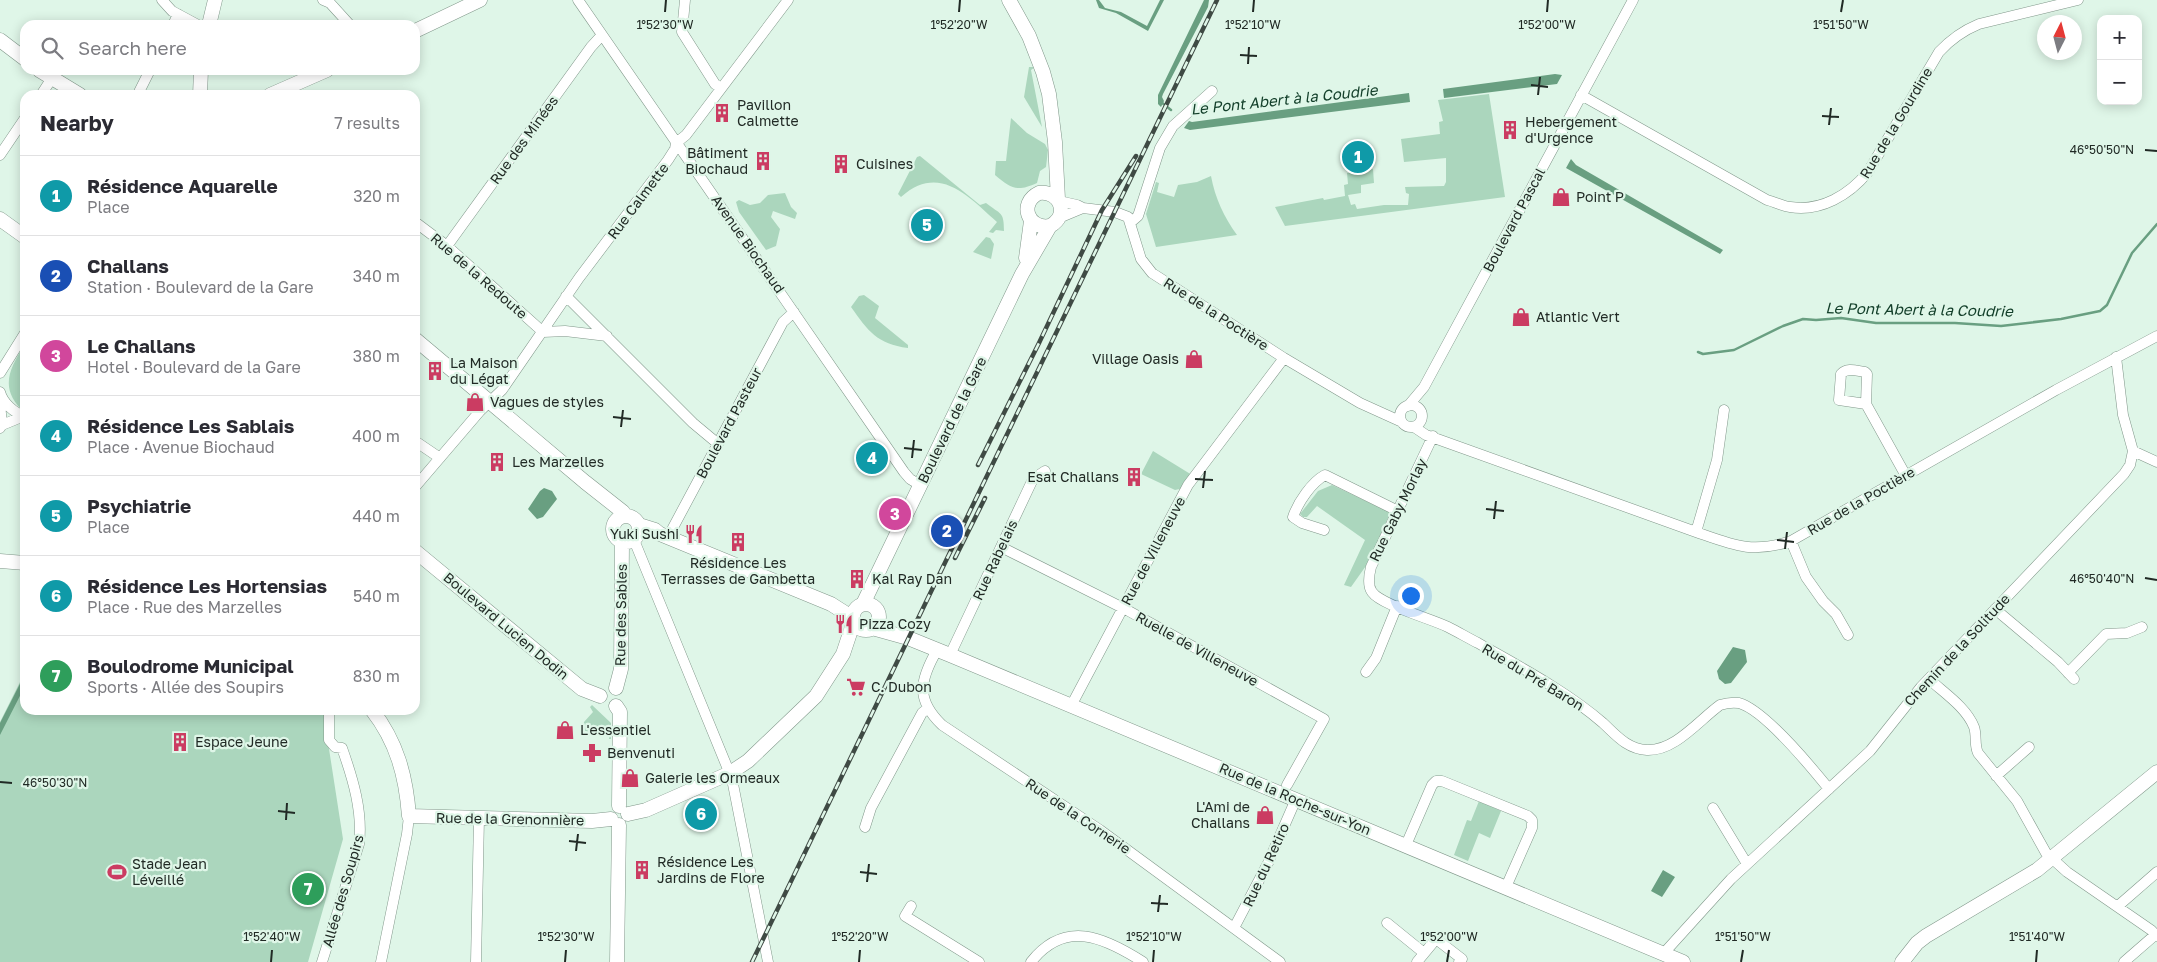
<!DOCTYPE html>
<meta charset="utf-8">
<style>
body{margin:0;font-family:"Golos Text",sans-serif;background:#f7f7f7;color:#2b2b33}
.controls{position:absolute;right:15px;top:15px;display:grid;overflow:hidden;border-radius:10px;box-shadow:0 2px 12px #0003}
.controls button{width:45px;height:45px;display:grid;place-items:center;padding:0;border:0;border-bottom:1px solid #e1e1e2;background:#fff;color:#2b2b33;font:25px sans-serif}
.compass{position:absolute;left:2037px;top:15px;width:45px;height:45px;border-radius:50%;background:#fff;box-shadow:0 2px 12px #0003;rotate:6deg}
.you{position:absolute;left:1410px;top:595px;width:18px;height:18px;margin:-12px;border:4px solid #fff;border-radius:50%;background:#1a73e8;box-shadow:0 0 0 8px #1a73e833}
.badge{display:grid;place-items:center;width:32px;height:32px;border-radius:50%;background:#cb3c62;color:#fff;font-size:16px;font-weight:700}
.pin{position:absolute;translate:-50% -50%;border:2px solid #fff;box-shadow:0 1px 5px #0006}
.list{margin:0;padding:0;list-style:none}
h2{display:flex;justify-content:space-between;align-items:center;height:65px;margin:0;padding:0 20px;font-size:21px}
h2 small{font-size:16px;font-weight:400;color:#7c7c81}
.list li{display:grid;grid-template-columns:32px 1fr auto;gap:15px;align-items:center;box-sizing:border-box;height:80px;padding:0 20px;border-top:1px solid #e1e1e2}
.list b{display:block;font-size:19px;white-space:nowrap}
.list p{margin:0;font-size:16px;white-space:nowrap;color:#7c7c81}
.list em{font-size:16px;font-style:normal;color:#7c7c81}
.icon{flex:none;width:28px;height:28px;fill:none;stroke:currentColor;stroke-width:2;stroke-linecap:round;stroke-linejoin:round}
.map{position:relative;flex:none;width:2157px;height:962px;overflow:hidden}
.search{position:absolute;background:#fff;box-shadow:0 2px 12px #0003;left:20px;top:20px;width:400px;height:55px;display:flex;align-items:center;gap:12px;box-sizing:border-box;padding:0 18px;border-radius:15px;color:#7c7c81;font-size:19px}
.panel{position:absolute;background:#fff;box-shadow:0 2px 12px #0003;left:20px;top:90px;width:400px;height:625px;border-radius:15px}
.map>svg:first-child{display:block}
.green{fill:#abd6bd}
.water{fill:#699f81}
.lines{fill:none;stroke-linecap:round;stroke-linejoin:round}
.stream{stroke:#699f81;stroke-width:2.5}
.street-casing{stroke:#81978a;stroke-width:11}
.secondary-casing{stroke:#81978a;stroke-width:15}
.street{stroke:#fff;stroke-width:10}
.secondary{stroke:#fff;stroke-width:14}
.rail-casing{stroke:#3f4a44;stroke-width:4.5}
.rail{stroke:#dff6e8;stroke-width:2.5;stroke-dasharray:8;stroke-linecap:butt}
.ticks{fill:none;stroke:#212a25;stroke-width:2}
.labels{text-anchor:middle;stroke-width:4.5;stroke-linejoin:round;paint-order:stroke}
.poi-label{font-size:14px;fill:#212a25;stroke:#dff6e8;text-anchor:start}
.street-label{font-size:14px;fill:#212a25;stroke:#dff6e8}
.water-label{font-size:15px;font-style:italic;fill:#14402b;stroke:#dff6e8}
.ticks-label{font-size:12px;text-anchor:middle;fill:#212a25;stroke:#dff6e8;stroke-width:4.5;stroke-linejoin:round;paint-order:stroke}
</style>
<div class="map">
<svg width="2157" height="962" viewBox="0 0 2157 962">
<rect width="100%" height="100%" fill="#dff6e8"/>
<path class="green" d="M1029 67H1035L1031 70 1042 127 1024 97Z
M1489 94 1505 197 1285 226 1275 207 1323 198 1324 200 1345 196 1344 185 1348 184 1347 173 1373 169 1374 183 1361 185V193L1348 195 1351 205 1355 204 1357 209 1384 205H1408L1409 194 1406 193 1405 187 1444 186 1446 182V158L1404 162 1401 139 1440 134 1439 122 1443 121 1438 100Z
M1011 118 1027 133 1045 144 1048 150 1046 167 1040 171 1037 183C1017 192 1012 189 995 175L996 161H1006Z
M920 156 980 205 986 203C1001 215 1004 211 1004 231L996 230 993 233 989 232 997 222C968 196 939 163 901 197L898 194 917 157Z
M1211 176C1215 198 1224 217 1237 235L1156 247 1146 214 1156 182 1159 183 1157 192 1174 197 1178 185 1197 182Z
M785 193 791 207 797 213 795 219 773 211 771 217 780 229 776 246 766 250 739 212 736 202 739 200 750 205 760 203 768 195Z
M986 237 990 238 994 244 991 259 973 252Z
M864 295 879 306 875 318 908 345V348C877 344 868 331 851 307L859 296Z
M25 344V413C0 390 7 372 25 344Z
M1153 451 1192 475 1184 488 1175 490 1141 474Z
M1332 485 1389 512V516L1368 563 1351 587 1344 585 1365 540 1317 506 1307 517H1303L1300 514 1318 491Z
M25 672V710H327V736L343 839 308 962H0V722Z
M592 705 611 723V739H609V733L589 732 583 730 584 722 593 712 590 707Z
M1479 801 1501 811 1490 838 1479 833 1468 861 1454 855 1467 820 1471 821Z"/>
<path class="water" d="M1096 0H1099L1105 8 1121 12 1147 26 1160 0H1164L1148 31 1116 13 1099 8Z
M1204 0H1209L1208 7 1163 94 1162 97 1164 101 1161 107 1158 104V95Z
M1555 74 1562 75 1557 84 1444 98 1443 89Z
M1409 93 1410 102 1190 130 1184 128 1189 121 1192 122Z
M1571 159 1576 165 1723 250 1720 254 1566 168Z
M544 488 552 491 557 499 543 517 537 519 528 509 540 491Z
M1733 647 1745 650 1747 662 1731 683 1725 684 1719 679 1717 671Z
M25 674V686L0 735V723Z
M1663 870 1675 877 1662 897 1651 891Z"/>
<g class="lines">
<path class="stream" d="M1161 102 1171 110
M1698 352 1703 354 1734 350 1783 326 1803 319 1816 320 1841 318 1876 323H1955L2001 326 2061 319 2100 311 2107 305 2132 253 2157 224"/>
<g class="street-casing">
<path id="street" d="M162 0 172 11 198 25
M323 0 330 3 350 25
M578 0 904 472 910 479 920 485
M685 0 682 32 715 84 721 88
M173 25 178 14
M139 92 150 70
M41 95 52 78
M1581 95 1767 200C1775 202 1782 206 1790 207 1821 212 1849 195 1868 172L1939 52C1951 39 1962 31 1979 24L2078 0
M0 155 25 118
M1059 201 1077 205 1083 208 1115 212 1128 217 1141 259 1152 273 1284 358 1360 403 1402 422
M1059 218 1083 208
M415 222 447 246 543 332
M1131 222 1138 216 1160 148 1173 126 1212 91
M447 246 591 47 602 35
M566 296 693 423 717 443
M543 332 565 331 607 336
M0 373 25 333
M0 392C3 403 14 413 25 416
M0 403 2 425
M1866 404 1839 400 1841 374C1847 367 1857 371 1865 372L1867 374 1866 404 1906 476
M1400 416a11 11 0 1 1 22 0a11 11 0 1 1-22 0Z
M1408 406 1424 387 1633 0
M1414 427 1426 435 1696 532C1733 545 1752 554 1791 541L2056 390 2157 336
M0 428 2 425 24 416
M1433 436 1371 567C1369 575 1367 585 1372 592 1381 605 1432 619 1448 627 1458 632 1468 638 1478 643 1520 667 1566 691 1603 723 1616 735 1627 749 1647 750 1675 751 1698 721 1720 705 1726 703 1732 702 1739 703 1764 710 1812 768 1829 789
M415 441 440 458
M2133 451 2157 462
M415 487 480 411 502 390 579 278 668 160 675 149 676 143 686 135 788 0
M1324 530 1302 523 1293 517C1298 502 1312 482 1325 475L1398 511
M1696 532 1717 460 1724 410
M668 537 783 322 794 312
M634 540 732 779 768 962
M1791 541 1806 577 1823 601 1836 614 1848 635
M1001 547 1127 610 1324 719 1287 785
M1995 609 2058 662 2074 679
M937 650C920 680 915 699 942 725L1100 830 1280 962
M950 655 1033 479 1045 471
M1366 672 1376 658 1397 606
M2068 673 2106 634 2127 633 2142 627
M1929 679C1944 693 1966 707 1974 727 1977 735 1974 745 1978 753L2017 801 2046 853 2067 872 2151 930 2157 936
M1071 706 1188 485 1284 358
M1996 776 2029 747
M1713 808 1747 864
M865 827 871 808 922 713 927 709
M1406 845 1432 785 1436 781H1442L1528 816 1532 820V828L1506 887
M911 906 905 916 979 962
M2118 906 2157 872
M1387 923 1424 953
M1234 928 1268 863 1296 799
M1664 953 1731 879 1870 751 1921 687 2124 474 2130 465 2133 451 2123 415 2116 357
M322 962 359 844C363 812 353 779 342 748L335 747 329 740V710
M381 962 407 834 409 816
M476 962 479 818
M1031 962C1065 919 1104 937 1143 962
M1417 962 1436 939 1462 959 1459 962
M2124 962 2155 935"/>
</g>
<g class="secondary-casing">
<path id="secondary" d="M1009 0 1029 36 1043 72 1049 94 1055 142 1058 199
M209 25 215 0
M415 31 480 0
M0 40 25 59
M39 70 80 95
M200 95 201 70
M270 95 327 70
M0 219 25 237
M1026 258 1031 221
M415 339 585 482 623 512 625 516
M613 529a13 13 0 1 1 26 0a13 13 0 1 1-26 0Z
M639 525 655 530 660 534 831 604 853 618
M415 551 582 689 600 696
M0 561 25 563
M863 604 1022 274 1050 226C1070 215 1060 190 1039 193 1018 203 1028 230 1050 226
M853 617a13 13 0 1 1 26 0a13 13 0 1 1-26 0Z
M872 628 908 638 950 655 1683 962
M616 688 621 669 622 542
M616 706 620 712 619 806
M372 710C397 742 406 776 409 816L592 821 611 819
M628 814 646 810 730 773 748 761 816 696 843 654 854 621
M617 962 619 825
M1902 962 1917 943 1926 936 2037 870 2157 772"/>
</g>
<use href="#street" class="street"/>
<use href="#secondary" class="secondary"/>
<g class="rail-casing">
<path id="rail" d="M978 465 1039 343 1102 210 1136 156
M955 558 985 498
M752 962 1217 0"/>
</g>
<use href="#rail" class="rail"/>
</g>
<path class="ticks" d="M665 12 666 0M959 12 960 0M1253 12 1254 0M1547 12 1548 0M1841 12 1843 0M1240 55 1257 56M1248 64 1249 47M1531 85 1548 87M1538 95 1540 77M1822 116 1839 117M1829 125 1831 108M2145 150 2157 151M613 417 631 419M621 427 623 410M904 448 922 450M912 458 914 440M1195 479 1213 480M1203 488 1205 471M1486 509 1504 511M1494 519 1496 501M1777 540 1794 542M1785 549 1787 532M2145 578 2157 580M0 782 12 783M278 811 295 813M286 820 287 803M569 841 586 843M576 851 578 834M860 872 877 874M867 882 869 864M1151 903 1168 904M1158 912 1160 895M271 962 272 950M565 962 566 950M859 962 860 950M1153 962 1154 950M1447 962 1449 950M1741 962 1743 950M2036 962 2037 950"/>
<defs>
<g id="building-bare" transform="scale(1.5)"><path d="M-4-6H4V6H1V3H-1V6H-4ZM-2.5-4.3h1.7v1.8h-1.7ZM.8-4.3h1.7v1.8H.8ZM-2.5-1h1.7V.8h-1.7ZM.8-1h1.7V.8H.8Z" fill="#cb3c62" stroke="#dff6e8" stroke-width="2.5" paint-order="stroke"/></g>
<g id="shop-bare" transform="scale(1.5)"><path d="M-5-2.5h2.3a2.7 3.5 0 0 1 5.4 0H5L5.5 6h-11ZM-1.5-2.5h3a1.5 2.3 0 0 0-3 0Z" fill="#cb3c62" stroke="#dff6e8" stroke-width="2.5" paint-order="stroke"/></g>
<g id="restaurant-bare" transform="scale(1.5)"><path d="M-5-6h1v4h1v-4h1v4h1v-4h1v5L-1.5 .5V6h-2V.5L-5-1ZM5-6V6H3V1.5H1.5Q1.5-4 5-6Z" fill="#cb3c62" stroke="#dff6e8" stroke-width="2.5" paint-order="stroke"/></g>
<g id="supermarket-bare" transform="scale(1.5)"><path d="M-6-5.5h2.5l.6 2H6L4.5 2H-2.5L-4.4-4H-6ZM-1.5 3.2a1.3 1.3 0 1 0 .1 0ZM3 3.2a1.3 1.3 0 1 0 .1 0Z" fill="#cb3c62" stroke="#dff6e8" stroke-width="2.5" paint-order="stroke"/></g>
<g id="pharmacy-bare" transform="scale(1.5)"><path d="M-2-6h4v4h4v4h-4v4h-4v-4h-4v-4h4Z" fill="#cb3c62" stroke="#dff6e8" stroke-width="2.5" paint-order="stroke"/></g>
<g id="stadium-bare" transform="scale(1.5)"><path d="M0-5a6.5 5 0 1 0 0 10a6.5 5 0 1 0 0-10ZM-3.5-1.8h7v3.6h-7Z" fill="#cb3c62" stroke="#dff6e8" stroke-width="2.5" paint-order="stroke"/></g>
</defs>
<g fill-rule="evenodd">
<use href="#building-bare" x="722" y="113"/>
<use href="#building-bare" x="1510" y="130"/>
<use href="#building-bare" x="763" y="161"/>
<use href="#building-bare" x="841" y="164"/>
<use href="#shop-bare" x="1561" y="197"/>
<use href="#shop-bare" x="1521" y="317"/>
<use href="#shop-bare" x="1194" y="359"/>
<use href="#building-bare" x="435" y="371"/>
<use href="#shop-bare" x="475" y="402"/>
<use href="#building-bare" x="497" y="462"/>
<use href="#building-bare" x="1134" y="477"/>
<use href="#restaurant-bare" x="694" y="534"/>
<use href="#building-bare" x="738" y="542"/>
<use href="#building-bare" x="857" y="579"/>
<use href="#restaurant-bare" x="844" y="624"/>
<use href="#supermarket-bare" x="856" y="687"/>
<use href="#shop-bare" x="565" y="730"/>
<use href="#building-bare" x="180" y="742"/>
<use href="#pharmacy-bare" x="592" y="753"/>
<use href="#shop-bare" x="630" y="778"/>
<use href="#shop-bare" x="1265" y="815"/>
<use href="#building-bare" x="642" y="870"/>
<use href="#stadium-bare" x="117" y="872"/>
</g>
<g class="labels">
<g class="poi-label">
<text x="737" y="110">Pavillon<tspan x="737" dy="16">Calmette</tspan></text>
<text x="1525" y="127">Hebergement<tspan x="1525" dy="16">d'Urgence</tspan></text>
<text x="748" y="158" text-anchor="end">Bâtiment<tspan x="748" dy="16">Biochaud</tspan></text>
<text x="856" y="169">Cuisines</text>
<text x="1576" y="202">Point P</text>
<text x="1536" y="322">Atlantic Vert</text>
<text x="1179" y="364" text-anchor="end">Village Oasis</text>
<text x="450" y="368">La Maison<tspan x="450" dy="16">du Légat</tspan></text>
<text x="490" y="407">Vagues de styles</text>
<text x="512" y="467">Les Marzelles</text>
<text x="1119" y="482" text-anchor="end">Esat Challans</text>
<text x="679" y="539" text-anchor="end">Yuki Sushi</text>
<text x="738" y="568" text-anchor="middle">Résidence Les<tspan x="738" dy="16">Terrasses de Gambetta</tspan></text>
<text x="872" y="584">Kal Ray Dan</text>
<text x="859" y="629">Pizza Cozy</text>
<text x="871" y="692">C. Dubon</text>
<text x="580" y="735">L'essentiel</text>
<text x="195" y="747">Espace Jeune</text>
<text x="607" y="758">Benvenuti</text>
<text x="645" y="783">Galerie les Ormeaux</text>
<text x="1250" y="812" text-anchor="end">L'Ami de<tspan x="1250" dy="16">Challans</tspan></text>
<text x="657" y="867">Résidence Les<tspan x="657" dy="16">Jardins de Flore</tspan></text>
<text x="132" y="869">Stade Jean<tspan x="132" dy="16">Léveillé</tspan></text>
</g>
<g class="street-label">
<text transform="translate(1896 123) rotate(-59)" y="5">Rue de la Gourdine</text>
<text transform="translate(524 140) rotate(-54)" y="5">Rue des Minées</text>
<text transform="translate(638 201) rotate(-53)" y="5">Rue Calmette</text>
<text transform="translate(1514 220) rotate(-62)" y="5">Boulevard Pascal</text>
<text transform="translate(748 244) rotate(55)" y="5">Avenue Biochaud</text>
<text transform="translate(479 276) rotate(41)" y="5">Rue de la Redoute</text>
<text transform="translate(1216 314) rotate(33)" y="5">Rue de la Poctière</text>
<text transform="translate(952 420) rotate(-64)" y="5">Boulevard de la Gare</text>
<text transform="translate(729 423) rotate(-62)" y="5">Boulevard Pasteur</text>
<text transform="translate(1861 501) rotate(-30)" y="5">Rue de la Poctière</text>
<text transform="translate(1398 510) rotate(-64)" y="5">Rue Gaby Morlay</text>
<text transform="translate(1153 551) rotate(-62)" y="5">Rue de Villeneuve</text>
<text transform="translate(995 560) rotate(-65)" y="5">Rue Rabelais</text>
<text transform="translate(621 615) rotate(-89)" y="5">Rue des Sables</text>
<text transform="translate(506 626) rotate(40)" y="5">Boulevard Lucien Dodin</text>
<text transform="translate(1197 649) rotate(29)" y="5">Ruelle de Villeneuve</text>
<text transform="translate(1957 650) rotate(-47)" y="5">Chemin de la Solitude</text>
<text transform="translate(1533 677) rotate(31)" y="5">Rue du Pré Baron</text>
<text transform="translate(1295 799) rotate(23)" y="5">Rue de la Roche-sur-Yon</text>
<text transform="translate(1078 816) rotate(34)" y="5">Rue de la Cornerie</text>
<text transform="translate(510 819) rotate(1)" y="5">Rue de la Grenonnière</text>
<text transform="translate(1266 865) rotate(-65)" y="5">Rue du Retiro</text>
<text transform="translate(343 891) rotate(-74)" y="5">Allée des Soupirs</text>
</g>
<g class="water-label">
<text transform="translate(1284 100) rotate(-6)" y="5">Le Pont Abert à la Coudrie</text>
<text transform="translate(1919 310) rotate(1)" y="5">Le Pont Abert à la Coudrie</text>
</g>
</g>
<g class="ticks-label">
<text x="665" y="29">1°52'30"W</text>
<text x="959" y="29">1°52'20"W</text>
<text x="1253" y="29">1°52'10"W</text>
<text x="1547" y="29">1°52'00"W</text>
<text x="1841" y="29">1°51'50"W</text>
<text x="2102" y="154">46°50'50"N</text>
<text x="2102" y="583">46°50'40"N</text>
<text x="55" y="787">46°50'30"N</text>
<text x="272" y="941">1°52'40"W</text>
<text x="566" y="941">1°52'30"W</text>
<text x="860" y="941">1°52'20"W</text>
<text x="1154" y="941">1°52'10"W</text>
<text x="1449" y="941">1°52'00"W</text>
<text x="1743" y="941">1°51'50"W</text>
<text x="2037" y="941">1°51'40"W</text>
</g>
</svg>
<div class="controls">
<button>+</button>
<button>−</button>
</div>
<svg class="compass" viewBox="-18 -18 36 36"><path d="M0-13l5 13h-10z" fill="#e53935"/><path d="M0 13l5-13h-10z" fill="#7c7c81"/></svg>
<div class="you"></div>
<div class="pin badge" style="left:1358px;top:157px;background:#0f9aa8">1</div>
<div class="pin badge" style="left:947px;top:531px;background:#1a4fb4">2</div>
<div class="pin badge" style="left:895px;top:514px;background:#d1479c">3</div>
<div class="pin badge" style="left:872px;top:458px;background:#0f9aa8">4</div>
<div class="pin badge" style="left:927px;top:225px;background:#0f9aa8">5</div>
<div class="pin badge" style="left:701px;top:814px;background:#0f9aa8">6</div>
<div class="pin badge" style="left:308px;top:889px;background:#2e9e5b">7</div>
<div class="search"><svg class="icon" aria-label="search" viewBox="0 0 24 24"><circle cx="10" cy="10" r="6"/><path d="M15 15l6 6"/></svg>Search here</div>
<section class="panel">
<h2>Nearby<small>7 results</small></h2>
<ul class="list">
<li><span class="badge" style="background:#0f9aa8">1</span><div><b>Résidence Aquarelle</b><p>Place</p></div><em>320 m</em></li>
<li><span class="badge" style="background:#1a4fb4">2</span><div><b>Challans</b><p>Station · Boulevard de la Gare</p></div><em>340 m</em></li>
<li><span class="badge" style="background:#d1479c">3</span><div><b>Le Challans</b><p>Hotel · Boulevard de la Gare</p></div><em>380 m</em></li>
<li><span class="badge" style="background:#0f9aa8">4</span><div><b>Résidence Les Sablais</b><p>Place · Avenue Biochaud</p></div><em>400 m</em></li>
<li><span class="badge" style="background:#0f9aa8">5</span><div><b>Psychiatrie</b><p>Place</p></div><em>440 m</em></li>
<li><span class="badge" style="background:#0f9aa8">6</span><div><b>Résidence Les Hortensias</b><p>Place · Rue des Marzelles</p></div><em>540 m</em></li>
<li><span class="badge" style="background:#2e9e5b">7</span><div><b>Boulodrome Municipal</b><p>Sports · Allée des Soupirs</p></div><em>830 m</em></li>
</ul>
</section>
</div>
